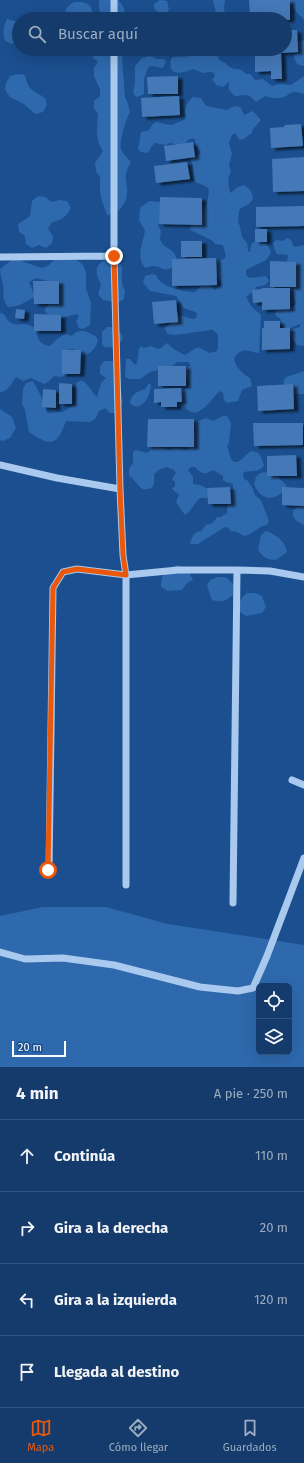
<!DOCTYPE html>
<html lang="es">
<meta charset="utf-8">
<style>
body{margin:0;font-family:"Fira Sans",sans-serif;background:#214673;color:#f1f3f6}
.controls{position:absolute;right:12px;bottom:12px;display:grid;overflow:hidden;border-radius:6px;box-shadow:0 4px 16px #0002}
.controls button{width:36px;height:36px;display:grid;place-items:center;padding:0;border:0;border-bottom:1px solid #33557e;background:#143b6b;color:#f1f3f6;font:20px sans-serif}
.scale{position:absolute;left:12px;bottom:10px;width:54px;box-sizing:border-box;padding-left:4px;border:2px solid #fff;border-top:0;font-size:11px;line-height:14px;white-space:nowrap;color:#fff;-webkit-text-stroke:3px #1b4f8f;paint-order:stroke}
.stop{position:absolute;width:12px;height:12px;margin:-9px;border:3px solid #ea580c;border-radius:50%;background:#fff}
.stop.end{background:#ea580c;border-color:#fff;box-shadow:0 1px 4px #0008}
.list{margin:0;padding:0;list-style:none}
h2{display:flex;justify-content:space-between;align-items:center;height:52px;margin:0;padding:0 16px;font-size:17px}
h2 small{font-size:13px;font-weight:400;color:#9dadc1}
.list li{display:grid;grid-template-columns:26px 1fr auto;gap:12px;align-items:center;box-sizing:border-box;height:72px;padding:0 16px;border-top:1px solid #33557e}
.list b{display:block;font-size:15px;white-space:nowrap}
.list em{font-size:13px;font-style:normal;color:#9dadc1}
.icon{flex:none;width:22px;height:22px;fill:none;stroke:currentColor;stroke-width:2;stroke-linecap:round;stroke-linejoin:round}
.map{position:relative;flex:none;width:304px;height:1067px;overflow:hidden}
.search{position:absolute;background:#143b6b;box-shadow:0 4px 16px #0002;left:12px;right:12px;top:12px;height:44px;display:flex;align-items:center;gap:10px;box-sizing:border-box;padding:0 14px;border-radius:22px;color:#9dadc1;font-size:15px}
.sheet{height:340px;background:#143b6b}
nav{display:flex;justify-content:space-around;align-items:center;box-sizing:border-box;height:56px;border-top:1px solid #33557e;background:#143b6b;font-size:11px;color:#9dadc1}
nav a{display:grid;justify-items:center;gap:2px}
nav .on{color:#ea580c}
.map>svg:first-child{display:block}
.green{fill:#2e69ad;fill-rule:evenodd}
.building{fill:#4478b7;filter:url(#shadow)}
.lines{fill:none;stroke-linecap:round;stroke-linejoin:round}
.minor{stroke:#a9c9ee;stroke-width:7}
.route{stroke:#ea580c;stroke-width:5}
</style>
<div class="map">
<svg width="304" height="1067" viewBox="0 0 304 1067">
<defs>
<filter id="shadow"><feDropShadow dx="4.5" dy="2.5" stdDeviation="1" flood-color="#0009"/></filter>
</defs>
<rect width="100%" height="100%" fill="#1b4f8f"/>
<path class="green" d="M100 0H118C124 6 126 11 125 19H102L99 8V1Z
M160 0 167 1 169 9 165 16 166 19H156L159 17V14L154 8V4Z
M213 0H225L224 9 227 19H215L216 13Z
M288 0H304V22L303 18 297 13C295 7 290 6 288 0Z
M74 2H82L90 5 95 19H66C64 10 67 6 74 2Z
M7 19 15 21 19 25V40L12 44 5 41C3 33 3 27 7 19Z
M304 40V66C298 66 294 62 294 55L297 52 298 42Z
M94 49H123L122 58 125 97 128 104 130 112C126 118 119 144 121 149 123 154 128 159 131 162 129 166 127 169 126 174 125 179 127 185 127 190 128 203 119 214 107 215L102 201 100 193V177L96 171 95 163 103 151C95 139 97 128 98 114L94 108V101L100 96V89L94 76V68L98 62 93 58Z
M187 49H217L219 60C228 63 230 71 240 69L246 74H250L255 80 263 79 272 86 279 84 291 85 304 76V94C286 88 291 98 279 98 274 99 269 97 265 96L256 102 250 96 246 95 235 96 229 90V82L223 87 216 85 212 79 215 77 214 73 210 72 203 73 193 69C179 75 166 76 172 56L181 54Z
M150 56 157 59H164L166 62 163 68 151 66 148 68 144 79V94L137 97 134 95 133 91 135 83V66L142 58Z
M18 74 25 75C28 91 33 90 45 98L47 105 43 112 35 114 24 104 10 97 5 90 6 83 10 76Z
M193 97 201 98 206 106 227 110C232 106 236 105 241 108L244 115 253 111 261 120 253 129 252 133 242 140 239 139 235 133 232 135 229 143 232 154 229 165 231 172C227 177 228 188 231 193L236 188 243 185C249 187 253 193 253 199L248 205 241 208 239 211 238 222 240 226 242 237 247 243 248 251 251 252 250 250 252 243C261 238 269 243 271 253L266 260 246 270V275L249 278 266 276 269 281 265 285 256 287 255 290 246 297 252 307 261 315 259 353C253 353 246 348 240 352 226 359 242 374 250 378L252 386 242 390 238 401 227 403 224 400 223 393 220 391C211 398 200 421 186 409L181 395 182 392 187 388 190 381 184 376 185 370 191 365 188 362H178L168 368 150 372 140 379H129L125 377 126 359H130L135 365 137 363 139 349 141 346 144 348 151 346 158 349 161 348 167 343 175 350 185 355 196 348H200L210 353 217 351 218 347V335L213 330C204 330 175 337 168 334 166 332 166 331 165 328L175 318 182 316 193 319 196 318 197 314 195 312 184 308 176 296 150 291 143 283 145 276 152 274 156 275C159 287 185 292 195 292L202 285 209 284 214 290 217 289 222 284 220 280 214 276 217 261 224 259 226 256 223 245 215 244 213 241 190 230 192 223 206 206 209 192 208 188 205 186 195 182C193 176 193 174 193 168 193 163 190 162 191 157L199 155 201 152 196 146 195 139C190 137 186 141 184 146L170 143 166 145 155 143 152 146 148 153 141 152 138 149 141 132 149 130 153 124 156 122 171 125 184 120 186 117C183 108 187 103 193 97Z
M38 196 45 197 52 202 59 200 67 201 71 208C66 217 62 220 52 222L48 229 53 236 52 243 46 248 39 245 32 248 26 244 25 236 19 232 18 224 30 216 32 201Z
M149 201 160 202 163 203V216L159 222 158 225 161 231 160 239C165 252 175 245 177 262 166 276 163 266 153 266 151 266 148 267 146 268 135 259 143 242 145 231L139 220 140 208Z
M287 238 291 240 294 247 304 245V346L297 345 292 339 291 332 293 329 300 327V324L288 329 284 328 282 325 280 318 277 317 275 314C278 305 286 305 293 307L296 304 293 294 294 287 290 281 287 262 288 255 277 254 275 251 273 243 276 240 283 241Z
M13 259 20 260 27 263 42 268 49 265 54 260H77L83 265 86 272V289L91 303 90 325 83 329 79 328 76 321 79 317 77 314C61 317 56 325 44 310L52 301 56 283 36 278 29 282 35 297C25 302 19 307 8 307 0 295 5 296 3 285 2 279 0 275 0 269Z
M106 260C127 263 121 265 122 282 122 285 124 288 125 291L124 299 118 303 103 300 98 294 101 284C95 274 94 264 106 260Z
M0 313 4 314C13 333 22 318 35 328 37 336 39 345 50 346 55 341 60 335 67 334L71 336C74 334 77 331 80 331 85 330 95 335 98 339 97 349 89 355 80 357L76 355 74 349 67 350C63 358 69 368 64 376L61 377 54 376 48 382 44 384 31 378 23 381 16 377C11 383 9 392 0 392Z
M107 327C116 327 120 329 123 338 119 347 113 348 104 347L102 344V332Z
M104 361H112L119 364C120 370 119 377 120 383 121 395 126 403 118 413H110L105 408 99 411 96 418 90 422 66 421C57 446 51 447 29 432L25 410 22 404 23 389 26 383 33 381C37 389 46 404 47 413L62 412 75 405 76 398V383L82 380C89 385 91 391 97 397L101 383 106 378 100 374V366Z
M304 371V394C294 394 282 393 284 380L286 377Z
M149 383 151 385C150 395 147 403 137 407L130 404C131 394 136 392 145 389Z
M0 409 12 417 16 428 10 438 3 441 0 440Z
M223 416H227L231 423 229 443 227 446C229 450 229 452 230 456 234 471 246 454 251 451 260 452 261 456 264 465 260 473 252 470 244 472L243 475 244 479 248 481 252 487 255 495 261 500 269 521 267 525C257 527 253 534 244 536L237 532 230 531 229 528 225 527 198 544H190C192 537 193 532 201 531L206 525 213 523 217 517H221L227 513 228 502 232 496 230 493 233 490V484L226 482 223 480V476L213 470C205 475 201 474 195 467H191L188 470 193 477V484C202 485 211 487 207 498H200C194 503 192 511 185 515L176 502 179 495 174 491 172 488 175 486V482L172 479 176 473 174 470 167 467 160 469 154 474C155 484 154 491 142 489L129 475V469L133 463V452L136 450 147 453 156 446 171 450 174 448 188 450 190 440 196 431 194 425 196 422 206 418 213 421Z
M266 472 278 477 286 485V489C274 502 261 501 254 484L256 477 260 473Z
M304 504V525C290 519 288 509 304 504Z
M266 531C277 535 285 541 287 552L276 560C267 560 263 557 258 550L261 535Z
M177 565C186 568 189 571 193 580L187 583 182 590 168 591 161 587C161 575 165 569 177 565Z
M218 577H226L239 590C229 598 225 604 212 600L207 586 210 580Z
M247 593H255L262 596 266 607 262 613 246 616 240 612C238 603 240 599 247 593Z
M43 907H106L168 924 304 945V1067H0V916ZM259 986H289V1052H259Z"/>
<path class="building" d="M249 0H290V20L250 18Z
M285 30H297L298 52 281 53 282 79H271V71L255 72V54H270V49H285Z
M166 49H184V53L166 54Z
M178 76V94H148L147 77Z
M179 96 180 115 142 117 141 98Z
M301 124 303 146 271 148 270 128 284 127 285 125Z
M193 142 195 157 166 161 164 146Z
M304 157V191L273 192 272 159Z
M187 162 190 179 156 183 154 166Z
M160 197 202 198V225L159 224Z
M304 206V226L256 227V207Z
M255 229H267V242H255Z
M181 241H202V257H181Z
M216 258 217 285 172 286V259Z
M270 261 296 262V287H270Z
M33 281H59V304H34Z
M262 288H290V309L262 310V302L253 303 252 290 262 289Z
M176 300 178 322 154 324 152 302Z
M16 309 25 310 24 319 15 318Z
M34 314 61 315V331H34Z
M264 321H280V328H290V349L262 350V328H264Z
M62 350H81L80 374H62Z
M158 366H186V386H158Z
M59 383 72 384V404H59Z
M293 384 294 409 258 411 257 386Z
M181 388 182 402H177V407H161V402L154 403V389Z
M43 389 56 390V408L42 407Z
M148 419H194V447H147Z
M253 423H303V445L254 446Z
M296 455 297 476H267V456Z
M230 487 231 504H208L207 488Z
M282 487 304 488V506L282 505Z"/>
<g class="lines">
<path class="minor" d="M114 0V19
M114 49V256L120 489 123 555 126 575V885
M0 257 114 256
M0 465 57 478 120 489
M292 780 304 785
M49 870 53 588 63 572 77 569 126 575 178 570H237L270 571 304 577
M233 903 237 570
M0 952 25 959 63 958 114 965 200 987 238 991 253 988 267 956 304 858"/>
</g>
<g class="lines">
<path class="route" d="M48 870 53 588 63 572 77 569 126 575 123 555 120 489 114 256"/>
</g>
</svg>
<div class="controls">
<button><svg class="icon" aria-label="locate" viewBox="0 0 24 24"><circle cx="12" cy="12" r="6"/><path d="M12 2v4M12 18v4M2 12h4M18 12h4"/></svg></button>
<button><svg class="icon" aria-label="layers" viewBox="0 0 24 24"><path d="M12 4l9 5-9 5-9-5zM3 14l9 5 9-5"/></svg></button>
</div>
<div class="scale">20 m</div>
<div class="stop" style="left:48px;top:870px"></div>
<div class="stop end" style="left:114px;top:256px"></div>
<div class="search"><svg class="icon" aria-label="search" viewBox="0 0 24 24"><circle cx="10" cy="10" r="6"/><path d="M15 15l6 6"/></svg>Buscar aquí</div>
</div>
<section class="sheet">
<h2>4 min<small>A pie · 250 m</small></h2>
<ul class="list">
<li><svg class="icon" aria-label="ahead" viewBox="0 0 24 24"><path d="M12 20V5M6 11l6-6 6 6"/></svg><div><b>Continúa</b></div><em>110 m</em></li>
<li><svg class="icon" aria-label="right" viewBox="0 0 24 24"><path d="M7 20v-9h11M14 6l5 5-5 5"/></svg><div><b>Gira a la derecha</b></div><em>20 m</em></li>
<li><svg class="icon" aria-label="left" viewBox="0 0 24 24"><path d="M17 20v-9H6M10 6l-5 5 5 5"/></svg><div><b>Gira a la izquierda</b></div><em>120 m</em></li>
<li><svg class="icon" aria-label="arrive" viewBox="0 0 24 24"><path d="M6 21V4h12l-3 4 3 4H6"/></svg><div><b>Llegada al destino</b></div></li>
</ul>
</section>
<nav>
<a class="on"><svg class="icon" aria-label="map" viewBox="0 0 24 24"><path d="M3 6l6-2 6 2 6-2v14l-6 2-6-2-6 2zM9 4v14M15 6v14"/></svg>Mapa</a>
<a><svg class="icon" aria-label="directions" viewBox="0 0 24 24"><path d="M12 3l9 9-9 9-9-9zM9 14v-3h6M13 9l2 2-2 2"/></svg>Cómo llegar</a>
<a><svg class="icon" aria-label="saved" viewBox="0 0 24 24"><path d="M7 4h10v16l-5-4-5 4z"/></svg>Guardados</a>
</nav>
